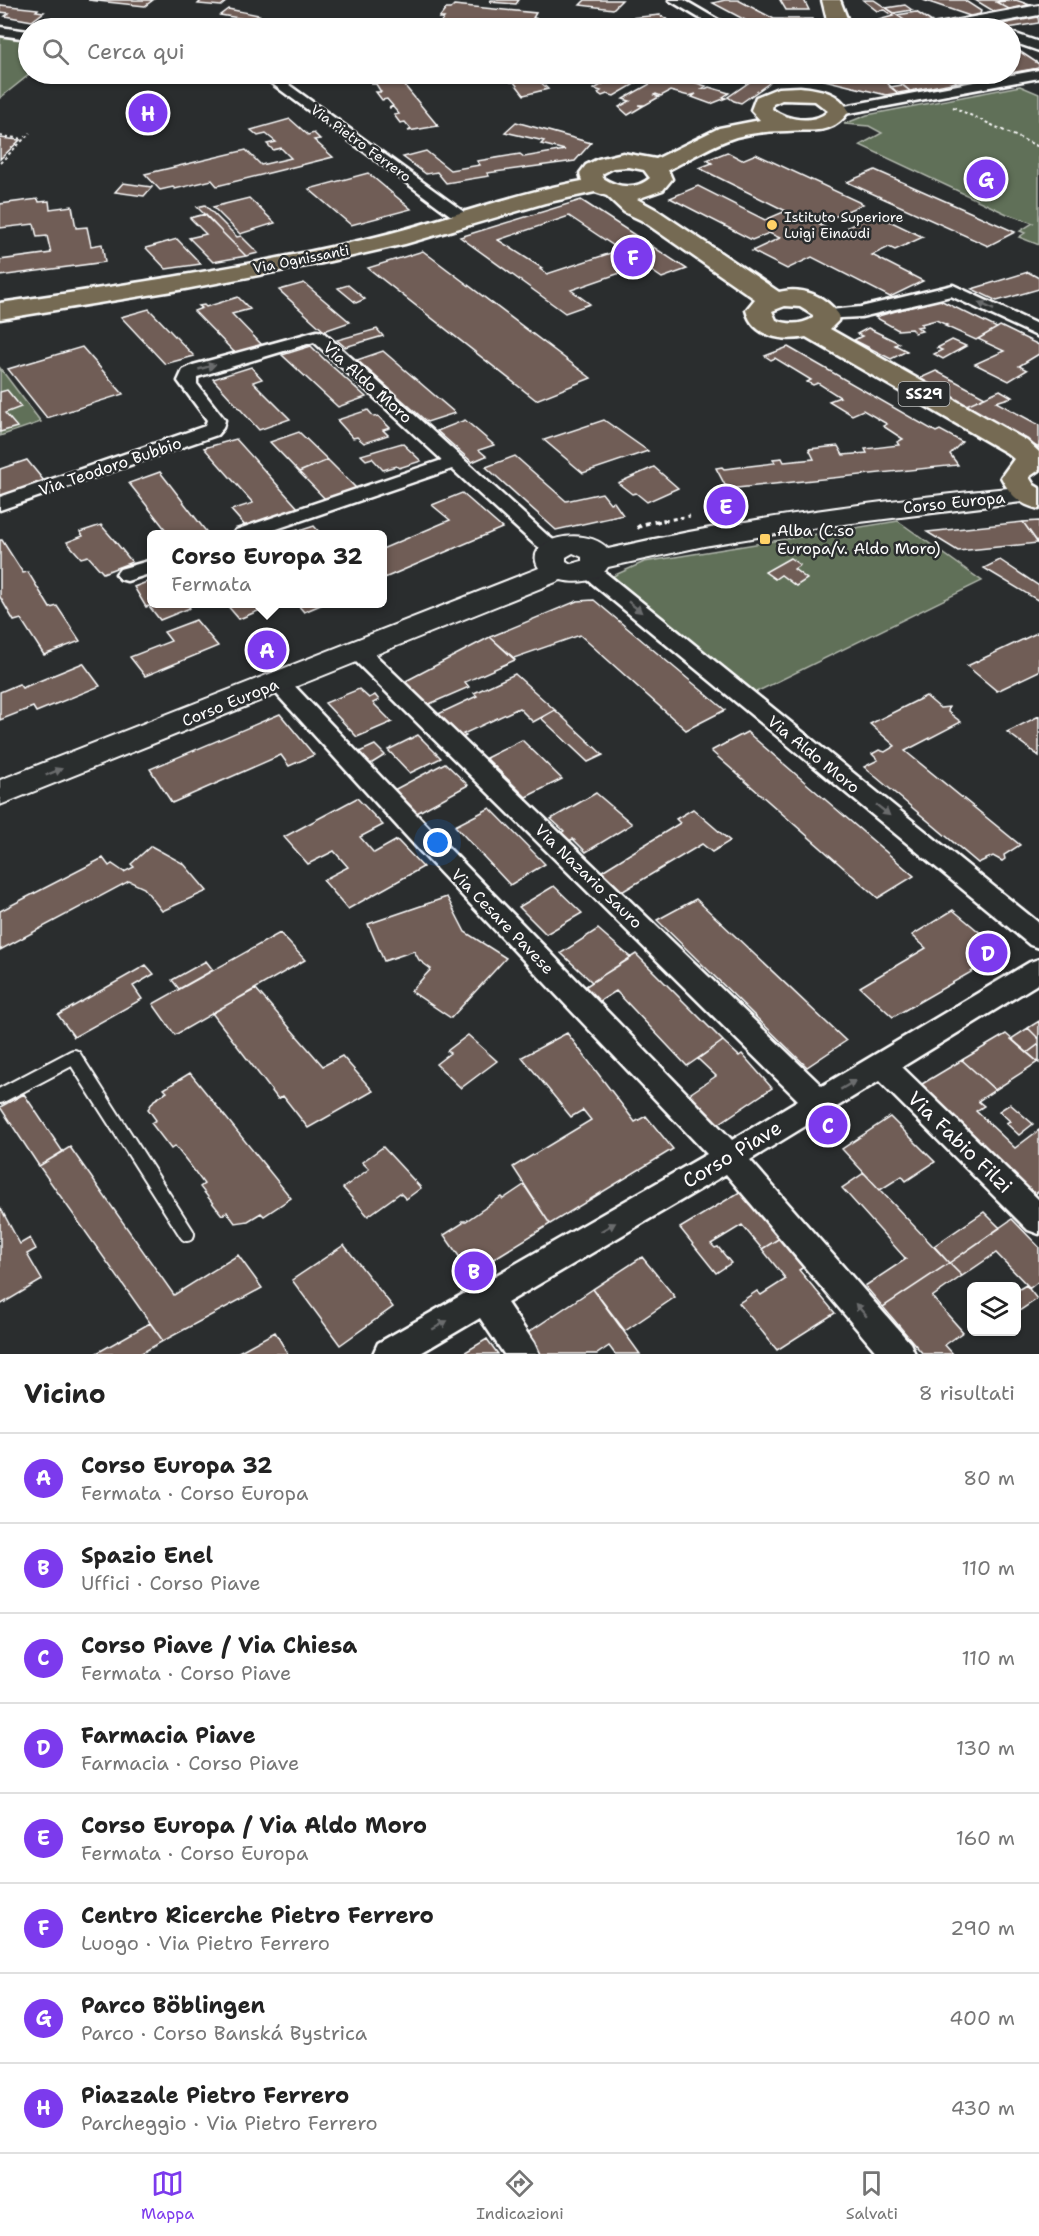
<!DOCTYPE html>
<html lang="it">
<meta charset="utf-8">
<style>
body{margin:0;font-family:"Shantell Sans",sans-serif;background:#f2f2f2;color:#222}
.controls{position:absolute;right:18px;bottom:18px;display:grid;overflow:hidden;border-radius:9px;box-shadow:0 2px 4px #0004}
.controls button{width:54px;height:54px;display:grid;place-items:center;padding:0;border:0;border-bottom:2px solid #e0e0e0;background:#fff;color:#222;font:30px sans-serif}
.you{position:absolute;left:438px;top:843px;width:21px;height:21px;margin:-15px;border:4px solid #fff;border-radius:50%;background:#1a73e8;box-shadow:0 0 0 9px #1a73e833}
.badge{display:grid;place-items:center;width:39px;height:39px;border-radius:50%;background:#7c3aed;color:#fff;font-size:20px;font-weight:700}
.pin{position:absolute;translate:-50% -50%;border:3px solid #fff;box-shadow:0 2px 6px #0006}
.popup{position:absolute;left:147px;top:530px;width:240px;height:78px;box-sizing:border-box;display:grid;place-content:center;border-radius:9px;background:#fff;filter:drop-shadow(0 2px 4px #0005);font-size:20px;white-space:nowrap;color:#767676}
.popup b{font-size:22px;color:#222}
.popup::after{content:'';position:absolute;left:50%;top:100%;margin-left:-12px;border:12px solid transparent;border-top-color:#fff}
.list{margin:0;padding:0;list-style:none}
h2{display:flex;justify-content:space-between;align-items:center;height:78px;margin:0;padding:0 24px;font-size:26px}
h2 small{font-size:20px;font-weight:400;color:#767676}
.list li{display:grid;grid-template-columns:39px 1fr auto;gap:18px;align-items:center;box-sizing:border-box;height:90px;padding:0 24px;border-top:2px solid #e0e0e0}
.list b{display:block;font-size:22px;white-space:nowrap}
.list p{margin:0;font-size:20px;white-space:nowrap;color:#767676}
.list em{font-size:20px;font-style:normal;color:#767676}
.icon{flex:none;width:33px;height:33px;fill:none;stroke:currentColor;stroke-width:2;stroke-linecap:round;stroke-linejoin:round}
.map{position:relative;flex:none;width:1039px;height:1354px;overflow:hidden}
.search{position:absolute;background:#fff;box-shadow:0 2px 4px #0004;left:18px;right:18px;top:18px;height:66px;display:flex;align-items:center;gap:15px;box-sizing:border-box;padding:0 21px;border-radius:33px;color:#767676;font-size:22px}
.sheet{height:798px;background:#fff}
nav{display:flex;justify-content:space-around;align-items:center;box-sizing:border-box;height:84px;border-top:2px solid #e0e0e0;background:#fff;font-size:16px;color:#767676}
nav a{display:grid;justify-items:center;gap:3px}
nav .on{color:#7c3aed}
.map>svg:first-child{display:block}
.green{fill:#606f58;stroke:#b0b7ac;stroke-width:1.5}
.building{fill:#6f5d57;stroke:#fff;stroke-width:1.5;fill-rule:evenodd}
.lines{fill:none;stroke-linecap:round;stroke-linejoin:round}
.lane-casing{stroke:#fff;stroke-width:18}
.street-casing{stroke:#fff;stroke-width:5}
.secondary-casing{stroke:#fff;stroke-width:4}
.primary-casing{stroke:#fff;stroke-width:5}
.path-far2{stroke:#fff;stroke-width:2;stroke-dasharray:3 3;stroke-linecap:butt}
.path-far1{stroke:#fff;stroke-width:3;stroke-dasharray:4 4;stroke-linecap:butt}
.path{stroke:#fff;stroke-width:4;stroke-dasharray:4.5 4.5;stroke-linecap:butt}
.lane{stroke:#2a2d2e;stroke-width:14}
.street{fill:#2a2d2e;fill-rule:evenodd}
.secondary{fill:#2a2d2e;fill-rule:evenodd}
.primary{fill:#746b52;fill-rule:evenodd}
.oneway{fill:#6a6c6d}
.poi-dot{fill:#ffd166;stroke:#2a2d2e;stroke-width:2}
.labels{text-anchor:middle;stroke-width:5;stroke-linejoin:round;paint-order:stroke}
.far-street-label{font-size:14px;fill:#fff;stroke:#2a2d2e}
.far-poi-label{font-size:14px;fill:#fff;stroke:#2a2d2e;text-anchor:start}
.shield{fill:#2a2d2e;stroke:#bfc0c0;stroke-width:1.5}
.shield-label{font-size:15px;font-weight:bold;fill:#fff}
.street-label{font-size:16px;fill:#fff;stroke:#2a2d2e}
.poi-label{font-size:16px;fill:#fff;stroke:#2a2d2e;text-anchor:start}
.near-street-label{font-size:20px;fill:#fff;stroke:#2a2d2e}
</style>
<div class="map">
<svg width="1039" height="1354" viewBox="0 0 1039 1354">
<rect width="100%" height="100%" fill="#2a2d2e"/>
<filter id="ink" filterUnits="userSpaceOnUse"><feTurbulence type="fractalNoise" baseFrequency=".0167" numOctaves="2"/><feDisplacementMap in="SourceGraphic" scale="12" xChannelSelector="R" yChannelSelector="G"/><feConvolveMatrix kernelMatrix="1 2 1 2 8 2 1 2 1" color-interpolation-filters="sRGB"/></filter>
<g filter="url(#ink)">
<path class="green" d="M0 37 28 41V74H30L0 98Z
M1020 86 1039 94V245L1019 237 1025 233 1020 231 1033 223 1007 214 860 145 882 133 869 126 844 124 867 115Z
M0 368 41 422 0 436Z
M898 521 982 581 750 695 613 576 644 562Z"/>
<path class="building" d="M88 0H153L145 6Z
M202 0H228L221 6 198 4Z
M491 0H519L516 4 490 2Z
M585 0H622L613 9 580 5Z
M725 0H738L774 19H812L815 28H760L713 3Z
M780 0H804L809 10H786Z
M863 0H874L913 26 896 28 883 26 875 21 893 16 884 10 877 11Z
M923 0H964L981 11 980 14 970 16Z
M975 0H1007L996 2 1009 9 1033 4 1039 8 1000 15Z
M1016 0 1030 5 1009 9 996 2Z
M0 5 38 9 36 11 44 12 32 21 5 16 9 13 0 12Z
M454 5 536 13 533 18 539 19 536 22 529 24H535L533 28H436L444 18H439L446 9H450Z
M905 5 912 10 894 13 886 8Z
M228 9 259 15 251 20 220 15Z
M916 12 932 22 913 26 897 15Z
M660 15 680 28H615L609 20Z
M1038 17 1039 23 1008 28 1002 24Z
M1019 51 1039 64V68L1010 73V53Z
M361 74H395L438 126 408 131 411 129 405 122 400 123 394 115 399 114 393 107 389 108 393 106 387 99 382 100 376 92H381L376 84H371H375L369 77 364 78Z
M503 74H532L548 89 524 95 514 82H510H514L510 78Z
M616 74H643L639 76 645 78 614 96 607 94 602 96 598 93 601 91 594 89 608 81H615L610 80 619 74Z
M747 74H777L768 84 741 103 734 101 728 97 751 81 755 75Z
M828 74H846L886 82 898 93 886 95 820 79Z
M932 74H945L957 82 910 91 897 80Z
M945 74H1005L957 82Z
M667 80 681 84 687 80 706 86 702 89H705L709 87 729 93 723 97 726 98 711 104 692 97 696 94 689 96 670 91 661 96 656 94 654 95 659 97 645 105H638L643 106 628 115 619 107 630 101 623 99 655 81 661 83Z
M902 85 910 91 898 93 890 87Z
M290 119 308 135 314 133 320 139 314 140 333 157 217 186 212 180 175 189 173 187 160 190 145 174 246 150 261 165 291 158 281 148 273 150 267 144 276 142 266 134 258 136 251 130Z
M516 122 591 143 575 161 487 173 489 176 446 183 437 172 426 174 403 157 426 151 450 170 480 165 477 161 520 154 524 157 565 150 541 144 544 141 505 132Z
M0 138 20 140 0 159Z
M727 152 742 160 756 154 863 204 818 224 841 235 854 230 848 227 875 214 923 237 895 250 889 247 872 255 923 281 890 297 812 257 787 269 752 251 780 238 769 233 752 240 670 198 698 186 765 220 786 211 699 168 712 163 707 160Z
M875 170 979 216 1015 232 988 246 847 182Z
M368 173 411 209 351 225 309 189Z
M123 183 152 187 144 196 115 192Z
M249 198 275 223 240 234 213 207Z
M38 199 39 202 49 201 50 209 72 206 76 228 87 227 91 246 102 244 105 262 0 276V260L51 253 47 236 37 237 34 224 0 228V204Z
M581 200 687 269 662 278 643 265 571 290 590 304 565 313 460 237ZM569 216 620 250 547 274 540 269 542 268 498 240Z
M205 205 237 237 241 236 258 253 246 256 197 207Z
M205 214 221 231 246 256 213 262 189 238 206 234 190 218Z
M177 239 201 264 166 269 146 248Z
M423 251 591 378 536 400 368 268Z
M1028 272 1039 278V289L997 301 972 289Z
M304 283 350 322 324 331 279 290Z
M348 285 365 299 356 303 338 288Z
M238 297 250 309 232 314 262 345 235 353 194 311 202 308 199 306 204 305 206 307Z
M938 299 997 328 976 340 945 326 947 325 936 320 921 324 923 326 917 327 922 331 915 333 911 329 898 330 875 317Z
M149 309 194 356 165 364 121 317Z
M1000 326 1039 345V354L1019 366 1027 370 1009 381 975 364 1004 351 978 339Z
M868 328 899 343 895 345 907 351 891 359 854 340 862 336 857 334Z
M377 329 383 336 345 347 337 340Z
M952 340 966 346 943 359 934 354 942 350 937 348Z
M311 346 325 360 366 397 338 407 282 355Z
M82 347 123 394 47 418 8 369Z
M788 347 936 432 940 430 962 442 950 454 958 465 727 489 716 468 722 467 724 469 775 463 773 459 782 458 784 462 814 459 809 449 838 446 843 455 867 453 865 449 899 445 897 442 903 439 883 426 887 424 863 410 852 415 829 401 840 397 818 383 813 385 807 382 811 380 775 358 771 360 765 356Z
M383 351 455 413 427 422 357 360Z
M251 367 262 379 253 382 290 419 259 430 213 379Z
M936 371 985 397 964 406 916 380Z
M7 390 21 407 5 413 17 427 0 432V392Z
M1000 390 1012 397 996 402 1039 425V448L964 406Z
M368 410 374 417 378 416 390 428 383 430 388 435 364 443 357 437 353 438 337 420Z
M465 420 494 445 479 450 486 456 472 462 437 431Z
M604 420 648 451 583 473 544 440Z
M299 432 328 460 299 472 270 442Z
M236 439 299 509 247 528 231 510 253 503 204 448Z
M402 443 421 461 399 468 396 466 383 470 372 458 366 460 361 455Z
M515 456 566 501 602 493 610 503 614 502 623 515 556 530 486 467Z
M27 460 44 481 18 490 20 493 10 497 8 494 0 496V469Z
M328 460 358 490 327 501 299 472Z
M654 467 678 488 647 502 636 493 632 494 618 483Z
M160 472 171 486 208 534H169L129 483Z
M462 493 502 528 382 579V549L450 520 432 505Z
M1039 521V545L1023 522Z
M1023 522 1038 543 958 551 927 532Z
M101 525 114 540 132 562 103 573 88 556 81 558 67 542 83 536 80 532Z
M314 526 321 534H282L298 529 299 531Z
M0 540H2L23 573 28 572 50 608 57 606 80 641 44 655 21 619 14 621 0 597Z
M790 558 800 565 794 569 807 579 796 586 781 575 775 579 765 572Z
M1000 560 1039 586V601L984 568Z
M152 580V604H187L190 608 160 620 149 606 146 607 134 587Z
M594 600 626 627 725 710 686 730 580 635 514 658 490 637 577 601Z
M226 604H270L272 605 239 619Z
M297 604H323L304 612Z
M196 620 218 646 145 676 130 657 171 641 164 632Z
M1039 632V671L997 691 967 666Z
M490 637 515 660 465 682 469 687 427 705 404 682Z
M83 663 100 686 36 712 33 707 0 720V692L19 684 22 688Z
M515 674 555 710 533 722 519 708 463 734 466 736 457 741 432 717 477 696 474 693Z
M359 689 369 698 375 695 379 700 373 703 392 722 357 737 325 703Z
M926 696 940 708 949 707 948 712 961 722 905 751 1020 845 1004 855 1005 859 1002 861 993 856 978 863 864 767 878 760 872 754 879 750 885 752 895 746 870 724Z
M555 710 603 755 588 762 541 718Z
M280 714 314 755 289 766 281 755 172 803 150 769Z
M1039 716V756L1007 732Z
M747 732 806 783 914 876 878 898 711 751Z
M418 735 441 758 410 773 388 750Z
M522 740 562 779 526 797 486 758Z
M375 745 385 755 369 765 357 753Z
M445 763 468 785 415 814 392 791Z
M596 793 632 824 586 852 573 839 569 841 561 833 564 831 551 819Z
M357 798 383 825 360 837 374 853 397 840 423 867 348 909 323 880 348 867 334 851 308 864 284 837Z
M490 808 545 864 510 885 455 826Z
M693 809 730 841 712 852 702 844 620 893 599 873 680 823 676 819Z
M151 846 184 864 207 891 162 911 144 888 129 881 0 950V911L103 858 109 866 112 864 124 872 134 867 131 864Z
M554 886 582 913 546 934 519 907Z
M447 897 465 932 506 958 451 1018 411 991 431 969 419 960 414 951 384 961 368 924Z
M696 899 846 1041 807 1067 657 920Z
M953 910 996 946 999 956 893 1017 860 987 926 948 912 935Z
M598 929 631 958 592 982 561 953Z
M280 933 305 960 175 1035 153 1004Z
M636 954 723 1041 687 1066 616 991 597 1003 583 988Z
M206 961 213 970 179 989 172 980Z
M146 965 154 974 133 986 142 999 74 1037 58 1015Z
M256 989 323 1066 342 1056 373 1091 308 1128 283 1096 278 1099 212 1013Z
M1039 1021V1039L1028 1028Z
M1028 1028 1039 1039V1044L1027 1053 1011 1039Z
M567 1033 635 1122 646 1116 673 1149 550 1224 513 1167 591 1120 583 1110 571 1117 522 1057Z
M1006 1034 1038 1062 995 1090 962 1060Z
M468 1035 497 1061 461 1088 436 1064 450 1053 447 1051Z
M723 1041 739 1056 742 1054 772 1088 714 1127 685 1097 716 1076 698 1059Z
M1039 1044V1063L1027 1053Z
M962 1060 995 1090 978 1101 984 1106 976 1111 1015 1148 1039 1130V1191L1031 1197 917 1087Z
M190 1073 291 1198 264 1216 261 1213 248 1221 235 1223 227 1212 222 1215 200 1187 204 1184 190 1165 175 1146 171 1149 151 1123 156 1120 148 1109 154 1100 167 1092 164 1089Z
M24 1094 63 1152 39 1166 0 1107Z
M1010 1104 1033 1124 1019 1135 1006 1123 1010 1121 999 1111Z
M890 1117 935 1162 906 1181 902 1176 880 1190 842 1149Z
M70 1147 174 1295 238 1255 262 1288 163 1341 39 1166Z
M383 1147 421 1188 406 1199 400 1193 368 1216 343 1188 369 1169 362 1162Z
M864 1173 949 1263 883 1307 865 1286 906 1259 842 1188Z
M524 1185 550 1224 484 1265 463 1262 444 1235 463 1223 462 1221H466L501 1197 503 1199Z
M748 1187 788 1233 762 1249 742 1225 711 1244 715 1248 718 1247 731 1263 716 1273 680 1228Z
M0 1207 20 1244 30 1238 36 1249 27 1254 42 1280 0 1305Z
M984 1212 1000 1228 949 1263 934 1246Z
M1012 1219 1039 1247V1281L1030 1288 996 1253 962 1276 949 1263Z
M788 1233 812 1262 799 1270 835 1313 777 1350 739 1303 757 1291 761 1295 786 1279 762 1249Z
M344 1245 393 1307 340 1345 292 1280Z
M642 1257 675 1297 625 1331 593 1289Z
M949 1263 962 1276 932 1297 963 1332 945 1345 953 1354H923L883 1307Z
M1026 1285 1037 1299 1019 1311 1016 1308V1291Z
M593 1289 640 1354H615L609 1346 597 1354H541L526 1334Z
M150 1323 163 1341 140 1354H95Z
M275 1332 288 1354H235Z
M487 1339 498 1354H462Z"/>
<g class="lines">
<g class="lane-casing">
<path id="lane" d="M0 1096 74 1057 187 1234"/>
</g>
<g class="street-casing">
<path id="street" d="M669 0H684L732 28H716Z
M973 18 995 25 997 28C986 29 974 30 967 22Z
M0 27 28 31V39L0 35Z
M1010 32 1039 42V51L1010 41Z
M1039 70V78L839 115 832 111 839 107Z
M259 74H274L464 212 462 215H450Z
M953 285 1039 325V337L951 296 861 317 820 319 817 315 820 311 861 307Z
M317 331 323 332 547 535 565 549 562 553C550 557 543 550 533 543L452 469 262 534H233L236 530 442 460 314 342 197 377V384L225 420 223 428 217 435 0 510V497L205 426 207 420 178 381 183 370 193 365Z
M152 560V573L127 581 120 579 116 574 120 569Z
M589 563 596 565 1039 923V948L1030 945 582 575 579 570 582 565Z
M358 644 366 646 822 1086 1030 962 1039 959V983L902 1067 1039 1200V1234L1028 1230 879 1081 750 1160 910 1343 915 1354H878L726 1174 507 1303 534 1343 539 1354H504L480 1318 419 1354H373L378 1343 707 1154 419 850 271 688 268 683 271 678 279 675 287 678 437 836 732 1140 798 1100 350 656 347 651 350 646Z"/>
</g>
<g class="secondary-casing">
<path id="secondary" d="M1039 5V15L968 28H932L935 24 941 23Z
M1028 486 1038 488V500L812 528 704 546 608 567C599 582 577 584 561 580L0 805V780L539 568C520 539 586 524 608 549 746 517 887 500 1028 486ZM573 553 582 557V561L571 564 566 561V557Z"/>
</g>
<g class="primary-casing">
<path id="primary" d="M822 0H840L848 21 847 28H829Z
M800 87C820 89 839 92 849 111 832 136 813 129 787 131 770 131 752 133 736 137 713 144 690 159 668 170L672 179 663 190 637 199 657 210 779 292C802 286 826 296 839 315L838 321 830 329 1027 441 1039 452V470L1029 477 1034 485 1039 488V509C1019 504 1010 495 1001 477L1014 459 1007 453 806 337C782 342 753 337 746 310L755 299 641 220 624 212 607 196 595 192 545 203 405 244 322 263 185 289 0 319V303C124 285 249 267 371 238 442 221 510 194 582 181L580 173 586 165 598 159 623 153 656 159 719 128 760 120 751 110 756 97 778 88ZM782 100 815 101 828 111C814 125 786 120 772 109L773 104ZM629 167 644 170 650 178C636 190 618 188 603 178L602 174 613 168ZM785 306 800 307 813 315V318C801 325 788 325 776 320L772 311Z"/>
</g>
<path class="path-far2" d="M953 107 1039 147
M0 136 24 139
M0 163 30 133"/>
<path class="path-far1" d="M656 522 690 516"/>
<path class="path" d="M637 528 643 524 665 520"/>
<use href="#lane" class="lane"/>
<use href="#street" class="street"/>
<use href="#secondary" class="secondary"/>
<use href="#primary" class="primary"/>
</g>
<defs><path id="oneway-solid" d="M-6-.8H1V-3.2L6.5 0L1 3.2V.8H-6Z" transform="scale(1.5)"/></defs>
<g class="oneway">
<use href="#oneway-solid" transform="translate(986 306) rotate(-154)"/>
<use href="#oneway-solid" transform="translate(207 367) rotate(-16)"/>
<use href="#oneway-solid" transform="translate(635 607) rotate(39)"/>
<use href="#oneway-solid" transform="translate(54 772) rotate(-22)"/>
<use href="#oneway-solid" transform="translate(883 810) rotate(39)"/>
<use href="#oneway-solid" transform="translate(848 1085) rotate(-31)"/>
<use href="#oneway-solid" transform="translate(608 1227) rotate(-30)"/>
<use href="#oneway-solid" transform="translate(861 1310) rotate(-131)"/>
<use href="#oneway-solid" transform="translate(440 1325) rotate(-30)"/>
</g>
</g>
<g class="poi-dot">
<circle cx="772" cy="225" r="6"/>
<rect x="759" y="533" width="12" height="12" rx="3"/>
</g>
<g class="labels">
<g class="far-street-label">
<text transform="translate(361 143) rotate(36)" y="5">Via Pietro Ferrero</text>
<text transform="translate(301 259) rotate(-11)" y="5">Via Ognissanti</text>
</g>
<g class="far-poi-label">
<text x="784" y="222">Istituto Superiore<tspan x="784" dy="16">Luigi Einaudi</tspan></text>
</g>
<rect class="shield" x="898.5" y="382" width="51" height="24" rx="4.5"/>
<g class="shield-label">
<text x="924" y="399">SS29</text>
</g>
<g class="street-label">
<text transform="translate(368 382) rotate(42)" y="6">Via Aldo Moro</text>
<text transform="translate(110 466) rotate(-19)" y="6">Via Teodoro Bubbio</text>
<text transform="translate(954 502) rotate(-6)" y="6">Corso Europa</text>
<text transform="translate(230 702) rotate(-22)" y="6">Corso Europa</text>
<text transform="translate(814 754) rotate(39)" y="6">Via Aldo Moro</text>
<text transform="translate(589 876) rotate(44)" y="6">Via Nazario Sauro</text>
<text transform="translate(503 921) rotate(46)" y="6">Via Cesare Pavese</text>
</g>
<g class="poi-label">
<text x="777" y="536">Alba (C.so<tspan x="777" dy="18">Europa/v. Aldo Moro)</tspan></text>
</g>
<g class="near-street-label">
<text transform="translate(960 1142) rotate(44)" y="7">Via Fabio Filzi</text>
<text transform="translate(732 1154) rotate(-31)" y="7">Corso Piave</text>
</g>
</g>
</svg>
<div class="controls">
<button><svg class="icon" aria-label="layers" viewBox="0 0 24 24"><path d="M12 4l9 5-9 5-9-5zM3 14l9 5 9-5"/></svg></button>
</div>
<div class="you"></div>
<div class="pin badge" style="left:267px;top:650px">A</div>
<div class="popup"><b>Corso Europa 32</b>Fermata</div>
<div class="pin badge" style="left:474px;top:1271px">B</div>
<div class="pin badge" style="left:828px;top:1125px">C</div>
<div class="pin badge" style="left:988px;top:953px">D</div>
<div class="pin badge" style="left:726px;top:506px">E</div>
<div class="pin badge" style="left:633px;top:257px">F</div>
<div class="pin badge" style="left:986px;top:179px">G</div>
<div class="pin badge" style="left:148px;top:113px">H</div>
<div class="search"><svg class="icon" aria-label="search" viewBox="0 0 24 24"><circle cx="10" cy="10" r="6"/><path d="M15 15l6 6"/></svg>Cerca qui</div>
</div>
<section class="sheet">
<h2>Vicino<small>8 risultati</small></h2>
<ul class="list">
<li><span class="badge">A</span><div><b>Corso Europa 32</b><p>Fermata · Corso Europa</p></div><em>80 m</em></li>
<li><span class="badge">B</span><div><b>Spazio Enel</b><p>Uffici · Corso Piave</p></div><em>110 m</em></li>
<li><span class="badge">C</span><div><b>Corso Piave / Via Chiesa</b><p>Fermata · Corso Piave</p></div><em>110 m</em></li>
<li><span class="badge">D</span><div><b>Farmacia Piave</b><p>Farmacia · Corso Piave</p></div><em>130 m</em></li>
<li><span class="badge">E</span><div><b>Corso Europa / Via Aldo Moro</b><p>Fermata · Corso Europa</p></div><em>160 m</em></li>
<li><span class="badge">F</span><div><b>Centro Ricerche Pietro Ferrero</b><p>Luogo · Via Pietro Ferrero</p></div><em>290 m</em></li>
<li><span class="badge">G</span><div><b>Parco Böblingen</b><p>Parco · Corso Banská Bystrica</p></div><em>400 m</em></li>
<li><span class="badge">H</span><div><b>Piazzale Pietro Ferrero</b><p>Parcheggio · Via Pietro Ferrero</p></div><em>430 m</em></li>
</ul>
</section>
<nav>
<a class="on"><svg class="icon" aria-label="map" viewBox="0 0 24 24"><path d="M3 6l6-2 6 2 6-2v14l-6 2-6-2-6 2zM9 4v14M15 6v14"/></svg>Mappa</a>
<a><svg class="icon" aria-label="directions" viewBox="0 0 24 24"><path d="M12 3l9 9-9 9-9-9zM9 14v-3h6M13 9l2 2-2 2"/></svg>Indicazioni</a>
<a><svg class="icon" aria-label="saved" viewBox="0 0 24 24"><path d="M7 4h10v16l-5-4-5 4z"/></svg>Salvati</a>
</nav>
